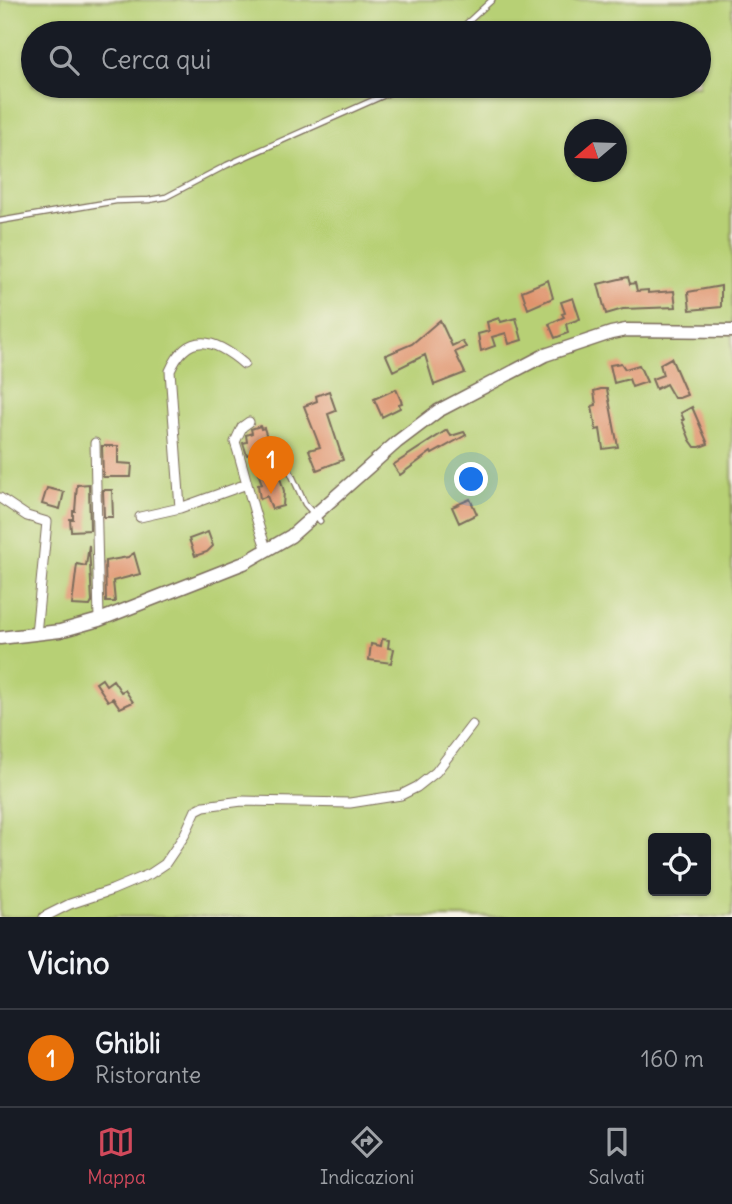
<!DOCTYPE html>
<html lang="it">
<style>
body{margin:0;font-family:Delius,sans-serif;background:#20242c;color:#f1f3f6}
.controls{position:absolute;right:21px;bottom:21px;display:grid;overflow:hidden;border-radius:7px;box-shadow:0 2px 5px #0004}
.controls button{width:63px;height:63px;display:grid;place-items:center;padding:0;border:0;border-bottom:2px solid #363941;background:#171b24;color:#f1f3f6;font:35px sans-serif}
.compass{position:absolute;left:564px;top:119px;width:63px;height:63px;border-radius:50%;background:#171b24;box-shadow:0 2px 5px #0004;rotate:251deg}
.you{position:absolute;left:472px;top:480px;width:24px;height:24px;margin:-18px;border:5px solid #fff;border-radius:50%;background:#1a73e8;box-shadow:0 0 0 10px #1a73e833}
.badge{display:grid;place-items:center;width:46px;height:46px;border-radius:50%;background:#d1495b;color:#fff;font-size:23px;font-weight:700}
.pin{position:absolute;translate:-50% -58px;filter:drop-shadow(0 2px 4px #0008)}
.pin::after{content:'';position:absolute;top:37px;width:24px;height:21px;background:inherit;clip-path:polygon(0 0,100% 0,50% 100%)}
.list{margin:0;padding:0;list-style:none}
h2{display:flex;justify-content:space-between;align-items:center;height:91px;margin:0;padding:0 28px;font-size:30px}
h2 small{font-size:23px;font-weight:400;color:#9ea1a6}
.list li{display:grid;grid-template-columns:46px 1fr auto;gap:21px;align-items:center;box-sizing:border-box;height:98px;padding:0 28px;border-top:2px solid #363941}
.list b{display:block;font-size:26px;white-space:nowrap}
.list p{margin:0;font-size:23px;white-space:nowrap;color:#9ea1a6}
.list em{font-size:23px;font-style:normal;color:#9ea1a6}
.icon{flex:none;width:38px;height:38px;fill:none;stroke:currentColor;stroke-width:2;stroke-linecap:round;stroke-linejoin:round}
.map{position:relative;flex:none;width:732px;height:917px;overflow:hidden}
.search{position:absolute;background:#171b24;box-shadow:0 2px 5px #0004;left:21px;right:21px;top:21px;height:77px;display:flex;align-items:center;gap:18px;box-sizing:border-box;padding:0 24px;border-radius:38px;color:#9ea1a6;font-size:26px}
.sheet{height:189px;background:#171b24}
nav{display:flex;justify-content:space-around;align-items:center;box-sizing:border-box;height:98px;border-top:2px solid #363941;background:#171b24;font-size:19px;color:#9ea1a6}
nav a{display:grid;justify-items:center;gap:4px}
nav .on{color:#d1495b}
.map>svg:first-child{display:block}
.park{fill:#b7d075;stroke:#797d4a;stroke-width:2;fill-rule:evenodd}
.building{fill:#e0946e}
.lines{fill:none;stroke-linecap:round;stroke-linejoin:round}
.lane-casing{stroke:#7b6c5c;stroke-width:7}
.street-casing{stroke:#7b6c5c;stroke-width:11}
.secondary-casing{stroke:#7b6c5c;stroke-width:15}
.lane{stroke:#fff;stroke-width:4.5}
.street{stroke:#fff;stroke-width:9}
.secondary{stroke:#fff;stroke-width:12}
</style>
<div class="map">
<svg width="732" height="917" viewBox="0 0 732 917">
<rect width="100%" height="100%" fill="#f7f3e8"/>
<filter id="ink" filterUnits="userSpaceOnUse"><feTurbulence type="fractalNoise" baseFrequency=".0143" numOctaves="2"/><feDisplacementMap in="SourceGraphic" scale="14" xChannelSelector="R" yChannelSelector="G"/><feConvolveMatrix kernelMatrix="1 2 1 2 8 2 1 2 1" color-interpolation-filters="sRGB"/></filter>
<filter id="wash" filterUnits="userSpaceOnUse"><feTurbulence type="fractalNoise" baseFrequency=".00686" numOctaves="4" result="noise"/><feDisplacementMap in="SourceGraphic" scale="28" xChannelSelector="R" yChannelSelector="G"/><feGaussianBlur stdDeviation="1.57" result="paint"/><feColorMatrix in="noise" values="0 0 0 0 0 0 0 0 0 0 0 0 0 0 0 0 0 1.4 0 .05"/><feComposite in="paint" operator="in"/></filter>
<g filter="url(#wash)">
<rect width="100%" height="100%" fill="#f3e6cf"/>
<path class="park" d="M0 0H732V917H0ZM33 33H699V86H33ZM574 130H616V172H574ZM653 838H706V891H653Z"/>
<g id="blocks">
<path class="building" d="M628 277 630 284 635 283 637 291 648 290V293L674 291 676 307 623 309 606 314 598 284Z
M548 280 553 298 528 309 522 291Z
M721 286V307L690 310 688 292Z
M573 298 580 319 566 324 568 333 555 338 549 324 564 317 562 314 565 313 561 302Z
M499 318 501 322 516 318 522 340 509 344 506 333 492 337 495 346 481 351 478 334 489 331 487 322Z
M440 320 452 346 462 341 466 347 455 352 465 373 434 385 425 355 393 371 386 355 412 344Z
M671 358 687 395 679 398H674L666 384 656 389 652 379 663 375 660 364Z
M621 363 625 369 639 365 647 382 632 387 629 379 614 383 610 365Z
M396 389 402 403 399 404 400 408 382 417 374 399Z
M601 389H607L618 447 603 449 600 429 596 430 592 406 596 405 594 391Z
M329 391 336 411 328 414 343 460 317 470 309 450 320 447 304 406 317 401 316 396Z
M692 407 708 444 700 447H695L690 440 682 420H684L681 413Z
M260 426 261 429 264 428 267 437 263 438 268 453 272 452 284 491 283 506 272 509 267 496 260 499 258 485 262 484 258 473 265 471 258 452 247 455 243 443 247 442 246 435 252 433 251 429Z
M447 430 451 436 464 432 466 435 432 454 431 452 400 475 393 465Z
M102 446H118V463L132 464 131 477H103Z
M89 484 90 530 71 531 70 519H73V511H75L77 485Z
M47 488 64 492 60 509 42 504Z
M103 490H112L113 517H104Z
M470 499 477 514 459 523 452 507Z
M208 532 213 546 207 552 195 556 189 539Z
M89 545 92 602 90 606 72 605 77 564 86 566Z
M134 553 140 574 113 581 115 602H106L105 561 128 557Z
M382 639 389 640 388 648 394 649 391 663 369 660 371 644 381 646Z
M102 679 106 685 113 680 121 692 125 690 133 702 120 708 113 698 108 701 96 683Z"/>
</g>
</g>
<g filter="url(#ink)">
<use href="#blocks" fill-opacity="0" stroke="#7b6c5c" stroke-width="2"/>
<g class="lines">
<g class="lane-casing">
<path id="lane" d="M456 33 492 0
M0 221 116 201 149 200 166 197 227 165 405 86
M289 469 305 504 320 521"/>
</g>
<g class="street-casing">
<path id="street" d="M249 422 242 427 235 442C247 478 253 515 267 550
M95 443 99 620
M0 498 27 516 47 522 36 634
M180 508 170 371C188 330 215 339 244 364
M140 517 180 508 247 484
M44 917 70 904 112 890 150 874 165 864 184 836 196 810 204 806 242 801 350 803 401 795 417 787 436 772 472 725"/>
</g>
<g class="secondary-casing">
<path id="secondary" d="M0 638 60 631 99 620 244 563 291 536 397 442 438 411 545 355 611 333 626 330 732 331"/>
</g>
<use href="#lane" class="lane"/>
<use href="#street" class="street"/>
<use href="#secondary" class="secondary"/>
</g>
</g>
</svg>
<div class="controls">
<button><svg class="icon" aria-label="locate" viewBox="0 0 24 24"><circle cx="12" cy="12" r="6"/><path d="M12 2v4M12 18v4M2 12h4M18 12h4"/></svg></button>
</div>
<svg class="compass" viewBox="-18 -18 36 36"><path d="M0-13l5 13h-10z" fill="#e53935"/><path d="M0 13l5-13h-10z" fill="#9ea1a6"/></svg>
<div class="you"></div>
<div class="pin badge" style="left:271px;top:494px;background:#e8710a">1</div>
<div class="search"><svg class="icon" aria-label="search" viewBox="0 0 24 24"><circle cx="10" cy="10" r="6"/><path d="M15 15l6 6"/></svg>Cerca qui</div>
</div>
<section class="sheet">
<h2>Vicino<small></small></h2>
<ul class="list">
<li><span class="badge" style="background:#e8710a">1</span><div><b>Ghibli</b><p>Ristorante</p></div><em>160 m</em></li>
</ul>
</section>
<nav>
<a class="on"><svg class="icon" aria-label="map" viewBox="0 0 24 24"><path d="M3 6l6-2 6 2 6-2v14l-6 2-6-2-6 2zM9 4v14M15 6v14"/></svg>Mappa</a>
<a><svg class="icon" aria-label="directions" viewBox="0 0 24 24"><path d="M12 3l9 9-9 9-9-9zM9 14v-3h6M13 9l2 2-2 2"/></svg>Indicazioni</a>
<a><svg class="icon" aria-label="saved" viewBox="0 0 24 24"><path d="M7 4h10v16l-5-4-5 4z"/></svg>Salvati</a>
</nav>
